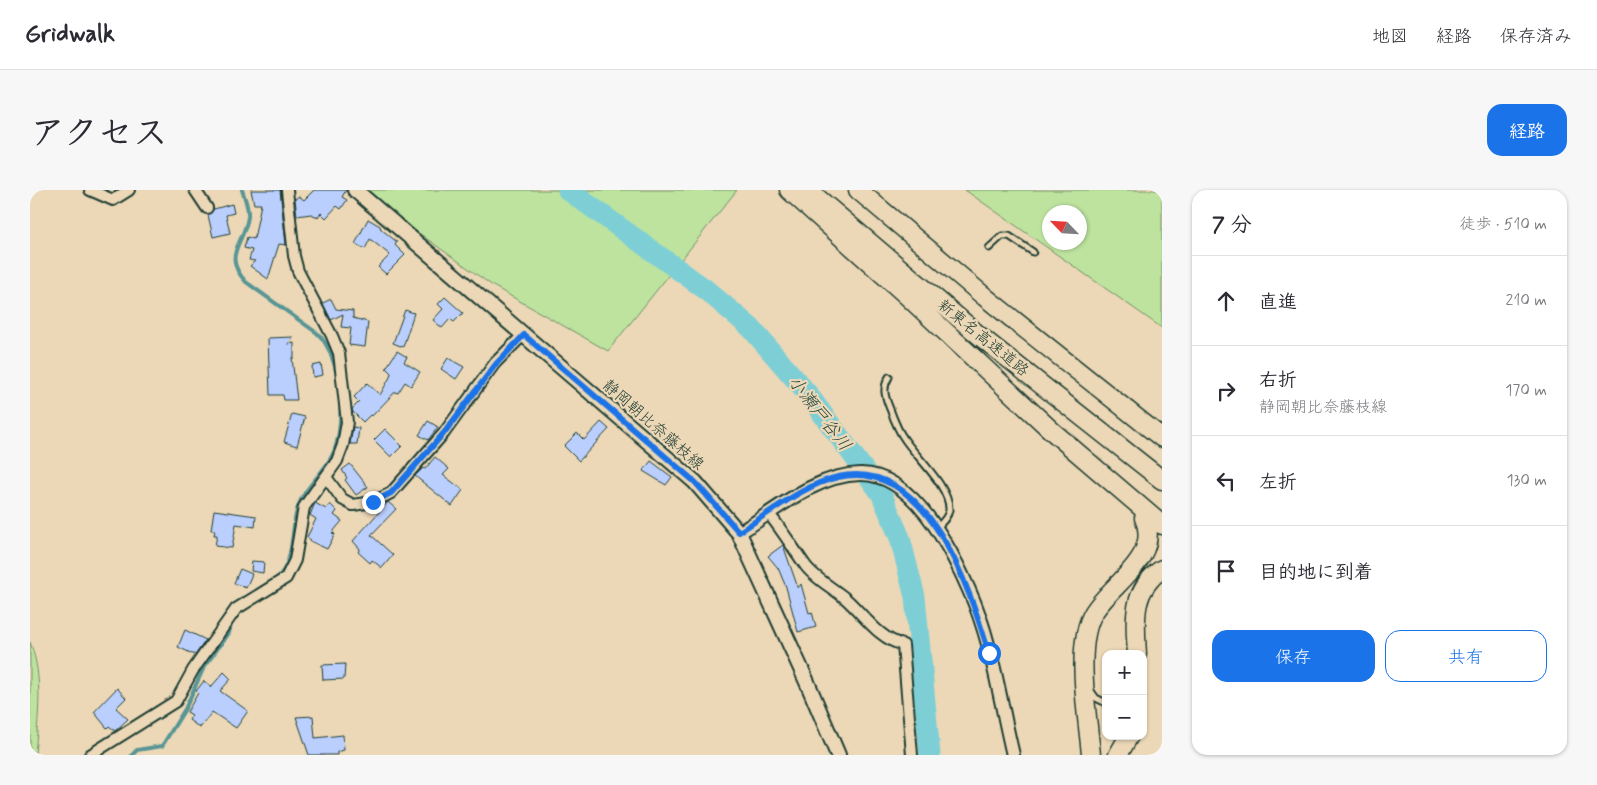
<!DOCTYPE html>
<html lang="ja">
<meta charset="utf-8">
<style>
body{margin:0;font-family:Mynerve,"Klee One",sans-serif;background:#f7f7f7;color:#2b2b33}
.controls{position:absolute;right:15px;bottom:15px;display:grid;overflow:hidden;border-radius:10px;box-shadow:0 1px 4px #0004}
.controls button{width:45px;height:45px;display:grid;place-items:center;padding:0;border:0;border-bottom:1px solid #e1e1e2;background:#fff;color:#2b2b33;font:25px sans-serif}
.compass{position:absolute;left:1012px;top:15px;width:45px;height:45px;border-radius:50%;background:#fff;box-shadow:0 1px 4px #0004;rotate:295deg}
.stop{position:absolute;width:15px;height:15px;margin:-11px;border:4px solid #1a73e8;border-radius:50%;background:#fff}
.stop.end{background:#1a73e8;border-color:#fff;box-shadow:0 1px 5px #0008}
.list{margin:0;padding:0;list-style:none}
h2{display:flex;justify-content:space-between;align-items:center;height:65px;margin:0;padding:0 20px;font-size:21px}
h2 small{font-size:16px;font-weight:400;color:#7c7c81}
.list li{display:grid;grid-template-columns:32px 1fr auto;gap:15px;align-items:center;box-sizing:border-box;height:90px;padding:0 20px;border-top:1px solid #e1e1e2}
.list b{display:block;font-size:19px;white-space:nowrap}
.list p{margin:0;font-size:16px;white-space:nowrap;color:#7c7c81}
.list em{font-size:16px;font-style:normal;color:#7c7c81}
.actions{display:flex;gap:10px;padding:15px 20px}
.actions a{flex:1;padding:11px 0;border:1px solid #1a73e8;border-radius:15px;text-align:center;font-size:18px;color:#1a73e8}
.actions .main{background:#1a73e8;color:#fff}
.icon{flex:none;width:28px;height:28px;fill:none;stroke:currentColor;stroke-width:2;stroke-linecap:round;stroke-linejoin:round}
.map{position:relative;flex:none;width:1132px;height:565px;overflow:hidden;border-radius:15px}
header{display:flex;align-items:center;gap:30px;box-sizing:border-box;height:70px;padding:0 25px;background:#fff;border-bottom:1px solid #e1e1e2}
header strong{font-size:24px}
nav{display:flex;gap:28px;margin-inline-start:auto;font-size:18px}
.intro{display:flex;align-items:center;justify-content:space-between;box-sizing:border-box;height:120px;padding:0 30px}
h1{margin:0;font-size:35px}
.button{padding:12px 22px;border-radius:15px;background:#1a73e8;color:#fff;font-size:18px;font-weight:700}
main{display:flex;gap:30px;padding:0 30px}
aside{flex:1;background:#fff;border-radius:15px;box-shadow:0 1px 4px #0004}
.map>svg:first-child{display:block}
.green{fill:#bde39e;stroke:#6e9069;fill-rule:evenodd}
.lines{fill:none;stroke-linecap:round;stroke-linejoin:round}
.stream{stroke:#589595;stroke-width:4}
.river{stroke:#7ecfd5;stroke-width:21}
.building{fill:#bacffe;stroke:#1f3d34}
.service-casing{stroke:#1f3d34;stroke-width:9}
.minor-casing{stroke:#1f3d34;stroke-width:14}
.tertiary-casing{stroke:#1f3d34;stroke-width:16}
.secondary-casing{stroke:#1f3d34;stroke-width:18}
.motorway-casing{stroke:#1f3d34;stroke-width:21}
.service{stroke:#ecd8b6;stroke-width:5}
.minor{stroke:#ecd8b6;stroke-width:10}
.tertiary{stroke:#ecd8b6;stroke-width:12}
.secondary{stroke:#ecd8b6;stroke-width:14}
.motorway{stroke:#ecd8b6;stroke-width:18}
.route{stroke:#1a73e8;stroke-width:6}
.labels{text-anchor:middle;stroke-width:4.5;stroke-linejoin:round;paint-order:stroke}
.street-label{font-size:16px;fill:#1f3d34;stroke:#ecd8b6}
.water-label{font-size:18px;font-style:italic;fill:#284c44;stroke:#ecd8b6}
</style>
<header>
<strong>Gridwalk</strong>
<nav><a>地図</a><a>経路</a><a>保存済み</a></nav>
</header>
<div class="intro"><h1>アクセス</h1><a class="button">経路</a></div>
<main>
<div class="map">
<svg width="1132" height="565" viewBox="0 0 1132 565">
<rect width="100%" height="100%" fill="#ecd8b6"/>
<filter id="ink" filterUnits="userSpaceOnUse"><feTurbulence type="fractalNoise" baseFrequency=".02" numOctaves="2"/><feDisplacementMap in="SourceGraphic" scale="10" xChannelSelector="R" yChannelSelector="G"/><feConvolveMatrix kernelMatrix="1 2 1 2 8 2 1 2 1" color-interpolation-filters="sRGB"/></filter>
<g filter="url(#ink)">
<path class="green" d="M335 0H707L578 161 463 96 355 19Z
M935 0H1132V138ZM1019 22H1050V52H1019Z
M0 452C14 488 8 527 5 565H0Z"/>
<g class="lines">
<path class="stream" d="M212 0C215 8 219 18 218 27 214 54 191 65 216 92L287 143C312 165 317 237 302 266 293 284 274 298 268 317 260 340 266 372 246 389
M102 565 107 560 132 556 155 519 174 477 199 443 201 434"/>
<path class="river" d="M538 0 675 99 721 138 777 203 851 303 870 348 885 407 900 565"/>
</g>
<path class="building" d="M221 0H250L256 55 249 54 238 89 220 76 225 71 219 70 222 60 214 58 217 47 224 49 231 14H224Z
M284 0H316L312 7 317 10 311 19 307 16 296 28 291 23 288 27 281 24 267 26 265 9 269 6 274 10Z
M202 14 204 23 196 25 200 43 183 47 178 25 184 19Z
M338 29 350 36 351 39 367 52 365 55 375 65 356 84 348 77 360 65 340 49 335 59 325 54Z
M415 107 433 123 424 132 420 129 412 138 403 130 413 119 408 114Z
M301 109 306 119 323 121V128L338 132 335 157 319 155 321 138 311 137 313 124 301 130 293 113Z
M375 120 384 123 373 157 363 153Z
M263 147 258 154 264 153V168H262L267 210H254L253 205H240L238 148Z
M367 161 377 167 374 172 390 182 381 196 375 192 368 203 365 202 342 226 340 225 333 232 323 222 322 219 329 212 324 207 337 193 350 205 360 187 361 183 356 178Z
M418 168 434 177 426 189 411 179Z
M291 174 293 185 283 187 282 176Z
M262 224 275 227 267 256 254 252Z
M398 231 408 237 398 250 389 245Z
M571 232 579 239 549 271 534 256 547 243 554 250Z
M323 237 329 238 327 254H320Z
M355 239 372 256 361 267 344 250Z
M405 267 419 279 413 285 433 300 422 316 385 286 393 278 395 279Z
M621 271 642 287 636 295 613 281Z
M320 274 338 297 326 305 315 290 317 288 312 280Z
M358 312 366 319 341 345 363 365 352 378 342 370 340 373 328 362 330 359 323 351Z
M285 313 296 319 300 314 307 321 304 325 312 331 302 343 305 344 297 359 280 351 281 350 277 347 286 329 280 325Z
M184 320 226 326 225 337 206 334 202 358 185 356 187 345H184L185 340H181Z
M753 355 768 398 771 394 779 423 782 422 786 437 768 442 756 397 748 378 738 366Z
M222 371 234 372 233 383 221 381Z
M210 379 222 384 216 398 204 393Z
M155 440 176 450 165 465 148 457Z
M315 474 314 489 293 490 292 475Z
M194 482 201 489 190 501 218 521 206 538 182 522 170 538 159 530 162 525 157 522 168 503 166 501 174 491 181 497Z
M87 498 96 508 86 518 98 529 85 541 79 536 77 538 64 522Z
M283 526 285 548 313 545 314 560 307 562V565H279L266 527Z"/>
<g class="lines">
<g class="service-casing">
<path id="service" d="M959 58 972 46H979L1003 62
M859 187C852 198 855 207 860 219 864 230 868 241 875 250 888 269 920 297 919 320 918 328 911 333 906 339
M1061 501 1066 508 1076 513"/>
</g>
<g class="minor-casing">
<path id="minor" d="M60 0 83 10 99 0
M165 0 177 18
M296 287 312 309 323 315 343 312 361 303 414 243 465 173 493 145
M739 324C752 340 763 358 775 375 784 388 803 398 816 409 834 425 849 449 873 455L882 565
M60 565 146 511 163 480 206 419 256 388 265 370 274 317 307 271 313 255 317 232 309 163 302 146 268 81 264 66 257 0"/>
</g>
<g class="tertiary-casing">
<path id="tertiary" d="M709 343C746 320 785 285 830 284 883 283 921 359 939 400 962 450 970 512 983 565"/>
</g>
<g class="secondary-casing">
<path id="secondary" d="M325 0 665 292 709 343 777 492 808 565"/>
</g>
<g class="motorway-casing">
<path id="motorway" d="M759 0 875 104 1022 241 1132 335
M778 0 951 147 1132 290
M828 0 955 107 1132 248
M1107 464C1105 431 1101 400 1132 379
M1061 565C1058 528 1044 453 1064 422 1081 394 1132 367 1114 328
M1088 565 1099 546"/>
</g>
<use href="#service" class="service"/>
<use href="#minor" class="minor"/>
<use href="#tertiary" class="tertiary"/>
<use href="#secondary" class="secondary"/>
<use href="#motorway" class="motorway"/>
</g>
</g>
<g class="lines" filter="url(#ink)">
<path class="route" d="M343 312 361 303 414 243 466 174 494 145 665 292 709 342C738 324 775 294 808 287 898 267 939 398 959 463"/>
</g>
<g class="labels">
<g class="street-label">
<text transform="translate(954 147) rotate(39)" y="6">新東名高速道路</text>
<text transform="translate(624 234) rotate(41)" y="6">静岡朝比奈藤枝線</text>
</g>
<g class="water-label">
<text transform="translate(790 223) rotate(52)" y="6">小瀬戸谷川</text>
</g>
</g>
</svg>
<div class="controls">
<button>+</button>
<button>−</button>
</div>
<svg class="compass" viewBox="-18 -18 36 36"><path d="M0-13l5 13h-10z" fill="#e53935"/><path d="M0 13l5-13h-10z" fill="#7c7c81"/></svg>
<div class="stop" style="left:959px;top:463px"></div>
<div class="stop end" style="left:343px;top:312px"></div>
</div>
<aside>
<h2>7 分<small>徒歩 · 510 m</small></h2>
<ul class="list">
<li><svg class="icon" aria-label="ahead" viewBox="0 0 24 24"><path d="M12 20V5M6 11l6-6 6 6"/></svg><div><b>直進</b></div><em>210 m</em></li>
<li><svg class="icon" aria-label="right" viewBox="0 0 24 24"><path d="M7 20v-9h11M14 6l5 5-5 5"/></svg><div><b>右折</b><p>静岡朝比奈藤枝線</p></div><em>170 m</em></li>
<li><svg class="icon" aria-label="left" viewBox="0 0 24 24"><path d="M17 20v-9H6M10 6l-5 5 5 5"/></svg><div><b>左折</b></div><em>130 m</em></li>
<li><svg class="icon" aria-label="arrive" viewBox="0 0 24 24"><path d="M6 21V4h12l-3 4 3 4H6"/></svg><div><b>目的地に到着</b></div></li>
</ul>
<div class="actions"><a class="main">保存</a><a>共有</a></div>
</aside>
</main>
